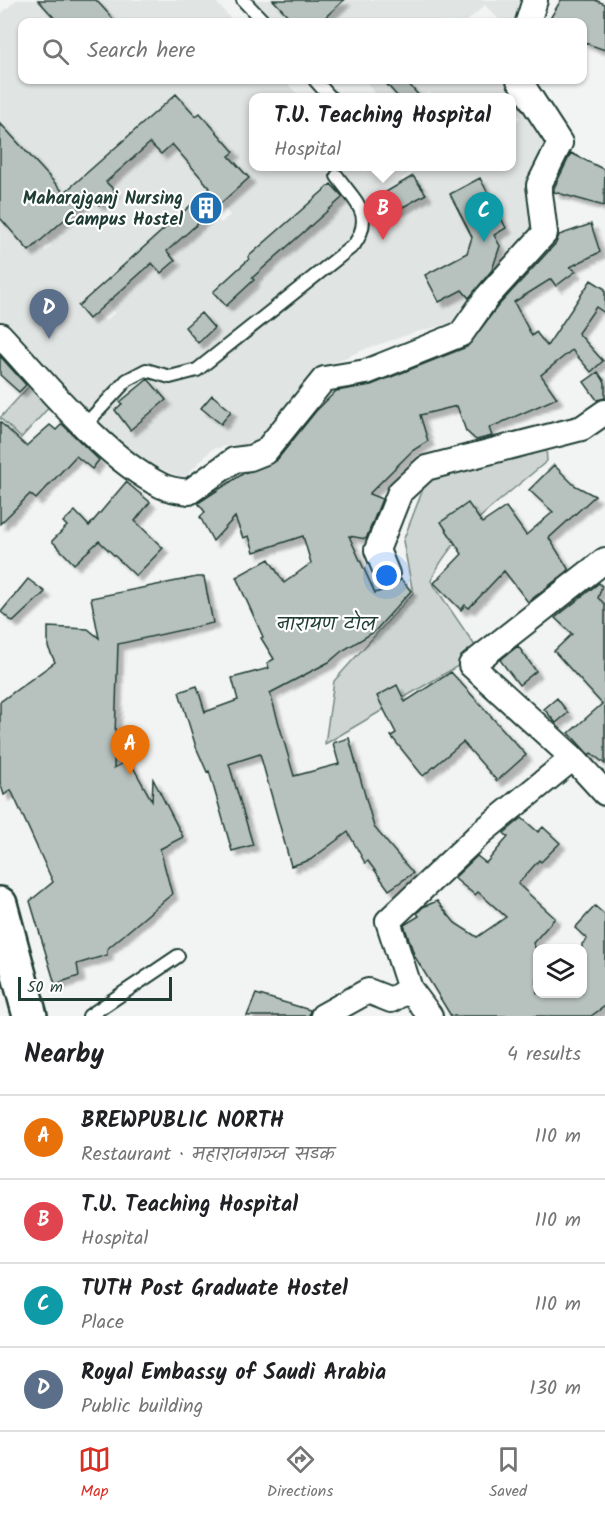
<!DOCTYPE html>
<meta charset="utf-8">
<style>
body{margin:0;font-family:Kalam,"Playpen Sans Deva",sans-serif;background:#f2f2f2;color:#202124}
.controls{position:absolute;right:18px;bottom:18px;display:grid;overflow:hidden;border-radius:12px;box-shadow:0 2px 4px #0004}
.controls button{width:54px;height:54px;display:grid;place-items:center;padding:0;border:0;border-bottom:2px solid #e0e0e0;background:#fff;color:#202124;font:30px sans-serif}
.scale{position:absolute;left:18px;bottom:15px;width:154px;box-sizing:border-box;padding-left:6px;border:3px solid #1f3d34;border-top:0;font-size:16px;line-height:21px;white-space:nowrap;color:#1f3d34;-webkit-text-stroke:4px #fff;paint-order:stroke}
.you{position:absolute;left:387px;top:576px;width:21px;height:21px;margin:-15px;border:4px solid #fff;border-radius:50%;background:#1a73e8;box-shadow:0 0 0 9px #1a73e833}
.badge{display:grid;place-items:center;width:39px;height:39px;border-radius:50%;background:#d93025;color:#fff;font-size:20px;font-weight:700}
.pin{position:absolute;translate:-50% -50px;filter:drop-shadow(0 2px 3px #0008)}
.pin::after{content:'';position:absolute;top:32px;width:21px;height:18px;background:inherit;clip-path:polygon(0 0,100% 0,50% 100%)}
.popup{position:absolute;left:249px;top:93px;width:267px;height:78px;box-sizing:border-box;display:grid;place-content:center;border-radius:12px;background:#fff;filter:drop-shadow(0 2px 4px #0005);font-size:20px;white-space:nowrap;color:#757577}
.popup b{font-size:22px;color:#202124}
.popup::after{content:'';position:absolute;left:50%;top:100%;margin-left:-12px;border:12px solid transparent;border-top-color:#fff}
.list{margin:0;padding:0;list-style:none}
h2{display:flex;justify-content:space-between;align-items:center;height:78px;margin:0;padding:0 24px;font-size:26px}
h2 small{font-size:20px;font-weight:400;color:#757577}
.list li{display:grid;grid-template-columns:39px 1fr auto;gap:18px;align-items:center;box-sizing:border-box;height:84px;padding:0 24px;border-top:2px solid #e0e0e0}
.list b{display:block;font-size:22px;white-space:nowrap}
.list p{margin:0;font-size:20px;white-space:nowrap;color:#757577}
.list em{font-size:20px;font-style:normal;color:#757577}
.icon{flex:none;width:33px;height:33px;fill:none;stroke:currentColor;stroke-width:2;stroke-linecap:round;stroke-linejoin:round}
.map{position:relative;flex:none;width:605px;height:1016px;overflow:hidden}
.search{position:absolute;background:#fff;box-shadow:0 2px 4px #0004;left:18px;right:18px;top:18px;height:66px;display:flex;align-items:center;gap:15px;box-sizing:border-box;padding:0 21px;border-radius:12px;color:#757577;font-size:22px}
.sheet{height:414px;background:#fff}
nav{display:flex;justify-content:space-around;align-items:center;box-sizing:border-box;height:84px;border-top:2px solid #e0e0e0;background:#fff;font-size:16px;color:#757577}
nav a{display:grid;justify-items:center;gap:3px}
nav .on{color:#d93025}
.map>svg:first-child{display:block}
.built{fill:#e0e4e3;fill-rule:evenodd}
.green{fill:#ced5d3;stroke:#768984;stroke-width:1.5}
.building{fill:#b7c1bd;stroke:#1f3d34;stroke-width:1.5;filter:url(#shadow)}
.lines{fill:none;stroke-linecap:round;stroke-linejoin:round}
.service-casing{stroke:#1f3d34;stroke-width:16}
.minor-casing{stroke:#1f3d34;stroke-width:28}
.primary-casing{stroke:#1f3d34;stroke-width:38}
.service{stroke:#fff;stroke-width:12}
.minor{stroke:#fff;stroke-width:24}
.primary{stroke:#fff;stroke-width:33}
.labels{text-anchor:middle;stroke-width:4.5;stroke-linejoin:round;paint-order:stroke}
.poi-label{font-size:18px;font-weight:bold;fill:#1f3d34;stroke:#fff;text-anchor:end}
.neighbourhood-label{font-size:20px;fill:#1f3d34;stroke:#fff}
</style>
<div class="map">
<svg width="605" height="1016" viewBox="0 0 605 1016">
<defs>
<filter id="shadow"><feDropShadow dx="5.5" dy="5.5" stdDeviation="1.5" flood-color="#0004"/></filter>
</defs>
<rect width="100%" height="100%" fill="#f2f3f3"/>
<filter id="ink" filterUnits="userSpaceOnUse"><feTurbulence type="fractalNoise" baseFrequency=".0167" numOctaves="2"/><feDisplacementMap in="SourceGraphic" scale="12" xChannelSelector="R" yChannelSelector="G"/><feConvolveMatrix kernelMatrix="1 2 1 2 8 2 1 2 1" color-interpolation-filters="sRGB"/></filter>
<g filter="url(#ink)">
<path class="built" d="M16 0H38L58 22H22V80H284L300 97 254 98V166H512V125L520 118 512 108V98L433 97 429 92 422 97H401L412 87 405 80H515L552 150 533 221 518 256 457 322 416 332 365 349 315 371 270 438 254 446 232 445 212 449 184 478 139 461 85 417 0 323V146L11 136 0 123V15ZM155 112 196 116 200 113 234 152 229 156 249 178 220 204 230 215 221 223 211 212 167 251 175 261 161 273 152 263 107 303 115 313 105 321 97 312 89 318 78 306 210 188 172 144 161 154 150 143 106 182 114 191 99 205 91 196 45 237 52 245 45 252 37 244 29 251 16 236ZM411 173 419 184 398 209 386 192 403 182 401 178ZM480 178 506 228 494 235 500 246 497 256 485 262 491 275 439 302 425 275 467 253 472 237 450 194ZM331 184 342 198 306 230 294 216ZM291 219 303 233 260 271 248 257Z
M96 0H214L234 22H116Z
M248 0H287L280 7 294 22H269Z
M344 0H527L522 22H501L485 5 466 22H320Z
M365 80H383L399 97H378Z"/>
<path class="green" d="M30 385 52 404 21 438 0 418Z
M545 433 547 461C509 494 450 534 431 581L480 653 325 744 334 681 413 593 403 541 430 471Z"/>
<path class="building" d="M38 0H96L116 22H58Z
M273 0H344L320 22H294Z
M561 0H595L605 4V50L582 42V22H548Z
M383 80H405L421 98H399Z
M176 94 196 116 200 113 234 152 229 156 249 178 167 251 175 261 161 273 152 263 89 319 78 306 210 188 172 144 161 154 150 143 106 182 115 191 99 205 91 196 29 251 0 218V123L64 193Z
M571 153 605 170 604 206 554 192V188Z
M413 176 426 194 398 210 386 192Z
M480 178 506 228 494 235 500 246 492 270 469 298 462 290 439 302 425 275 467 253 472 237 450 194Z
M331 184 343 197 252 278 254 280 226 306 213 292 249 259 248 257Z
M591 224 600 252 570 267 576 271 556 286 551 279 514 302 532 336 536 332 547 346 591 280 605 289V313L596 307 578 333 603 361 591 372 572 350 541 375 557 398 489 428 492 436 476 440 466 431 457 406 420 415 428 441 412 451 369 494 382 499 366 539 349 536 375 593 393 587 401 579 411 591 374 632 342 651 329 662 270 693 294 776 339 764 333 743 349 738 374 827 413 873 389 890 368 861 365 863 348 832 310 860 291 866 260 754 229 764 253 845 232 851 209 771 207 772 196 747 179 692 197 686 205 712 238 700 232 678 269 668 267 663 274 659 261 638 263 637 236 577 269 559 284 583 311 563 303 536 254 552 249 536 243 538 235 517 213 541 200 517 205 512 198 503 244 473 276 461 316 411 336 391 371 385 467 347 498 306 556 243 559 235Z
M201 313 214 328 198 343 185 327Z
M0 356 26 385 19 392 0 375Z
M598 372 605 382V398L597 400 584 382Z
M148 379 166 400 130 430 115 410 122 404 120 402Z
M212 395 231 411 221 424 201 408Z
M0 422 26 446 50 425 56 430 62 424 99 460 92 469 76 456 36 499 30 494 0 524Z
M554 465 574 485 595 496 549 538 569 570 528 602 504 571 469 608 465 605 461 610 434 583 462 554 441 522 468 503 482 523 506 507 526 535 553 512 529 490Z
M126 482 150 502 135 521 163 548 136 576 99 541 74 564 52 541 67 526 63 522 75 511 89 526Z
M197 577H204L213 623 118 644 114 768 129 760 152 801 153 779 183 837 160 849 172 894 107 949V955L77 964 79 976 55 984 30 901 53 882 11 790 4 795 0 782V702L55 662 48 647V627L88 629 99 638 91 598Z
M28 579 45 592 13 622 1 612Z
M599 583 602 586 598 598 605 604V764L591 753 589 755 569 733 602 704 554 651 572 634 555 618Z
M518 646 536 671 519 685 500 660Z
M451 672 526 755 497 781 463 742 423 776 391 736 396 733 377 696 397 685 405 702Z
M557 698 568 713 556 723 544 709Z
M522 818 538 832 543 827 560 843 541 862 539 860 518 884 555 918 533 943 537 951V993H582V944L587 939 575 928 595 906 605 915V1006L591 1016H451L415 957 404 925 419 916 417 913 423 907 437 901 455 923 477 937 506 917 478 892 475 895 454 878 477 856 486 863 508 837 504 833Z
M256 994 310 1010 309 1016H247Z"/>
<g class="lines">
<g class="service-casing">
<path id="service" d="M243 0 264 22
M315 80 331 98
M84 426 127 380 146 370 170 377 197 370 354 245C375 214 355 202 337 176
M89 1016 178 956"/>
</g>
<g class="minor-casing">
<path id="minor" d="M528 22 535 0
M0 335C45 383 103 457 162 486 170 490 181 491 189 492L234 460 250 458 265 452 324 379 366 372 461 334 487 297 545 233 539 185 560 143 519 80
M605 560 471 665 573 758 605 793
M387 574 377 550 400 492 426 468 582 428 605 412
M410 989 430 1016
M323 1016 368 991 391 1000 410 989 388 921 482 832 573 758"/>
</g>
<g class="primary-casing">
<path id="primary" d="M0 904 30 1016"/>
</g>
<use href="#service" class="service"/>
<use href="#minor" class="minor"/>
<use href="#primary" class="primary"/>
</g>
</g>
<defs>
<g id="building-disc" transform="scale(1.725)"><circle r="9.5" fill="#1f6fb2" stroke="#fff"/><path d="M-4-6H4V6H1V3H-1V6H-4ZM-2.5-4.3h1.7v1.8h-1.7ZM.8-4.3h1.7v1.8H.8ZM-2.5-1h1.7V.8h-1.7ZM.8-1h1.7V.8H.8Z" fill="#fff"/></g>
</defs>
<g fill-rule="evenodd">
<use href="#building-disc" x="206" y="208"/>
</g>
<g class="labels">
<g class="poi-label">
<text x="183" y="204">Maharajganj Nursing<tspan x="183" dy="21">Campus Hostel</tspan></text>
</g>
<g class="neighbourhood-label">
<text x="326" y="630">नारायण टोल</text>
</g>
</g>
</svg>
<div class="controls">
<button><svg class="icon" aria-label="layers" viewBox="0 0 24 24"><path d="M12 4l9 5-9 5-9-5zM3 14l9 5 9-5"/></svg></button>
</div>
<div class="scale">50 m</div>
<div class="you"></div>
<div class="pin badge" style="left:130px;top:775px;background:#e8710a">A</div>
<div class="pin badge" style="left:383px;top:240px;background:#e0444e">B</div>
<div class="popup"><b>T.U. Teaching Hospital</b>Hospital</div>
<div class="pin badge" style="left:484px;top:242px;background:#0f9aa8">C</div>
<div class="pin badge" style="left:49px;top:339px;background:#5c6f8a">D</div>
<div class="search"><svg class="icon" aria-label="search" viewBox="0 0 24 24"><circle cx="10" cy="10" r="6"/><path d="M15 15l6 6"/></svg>Search here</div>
</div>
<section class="sheet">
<h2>Nearby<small>4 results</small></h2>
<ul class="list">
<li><span class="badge" style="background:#e8710a">A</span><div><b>BREWPUBLIC NORTH</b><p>Restaurant · महाराजगञ्ज सडक</p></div><em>110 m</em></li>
<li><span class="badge" style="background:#e0444e">B</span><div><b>T.U. Teaching Hospital</b><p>Hospital</p></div><em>110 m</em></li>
<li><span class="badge" style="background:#0f9aa8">C</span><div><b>TUTH Post Graduate Hostel</b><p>Place</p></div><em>110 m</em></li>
<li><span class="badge" style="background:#5c6f8a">D</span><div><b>Royal Embassy of Saudi Arabia</b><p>Public building</p></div><em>130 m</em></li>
</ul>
</section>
<nav>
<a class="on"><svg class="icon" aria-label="map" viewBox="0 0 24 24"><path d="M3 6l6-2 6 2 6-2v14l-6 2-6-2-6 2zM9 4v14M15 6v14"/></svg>Map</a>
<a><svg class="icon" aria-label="directions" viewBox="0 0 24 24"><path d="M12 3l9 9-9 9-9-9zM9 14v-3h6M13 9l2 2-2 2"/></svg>Directions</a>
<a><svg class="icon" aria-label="saved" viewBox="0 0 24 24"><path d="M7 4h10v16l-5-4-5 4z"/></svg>Saved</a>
</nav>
